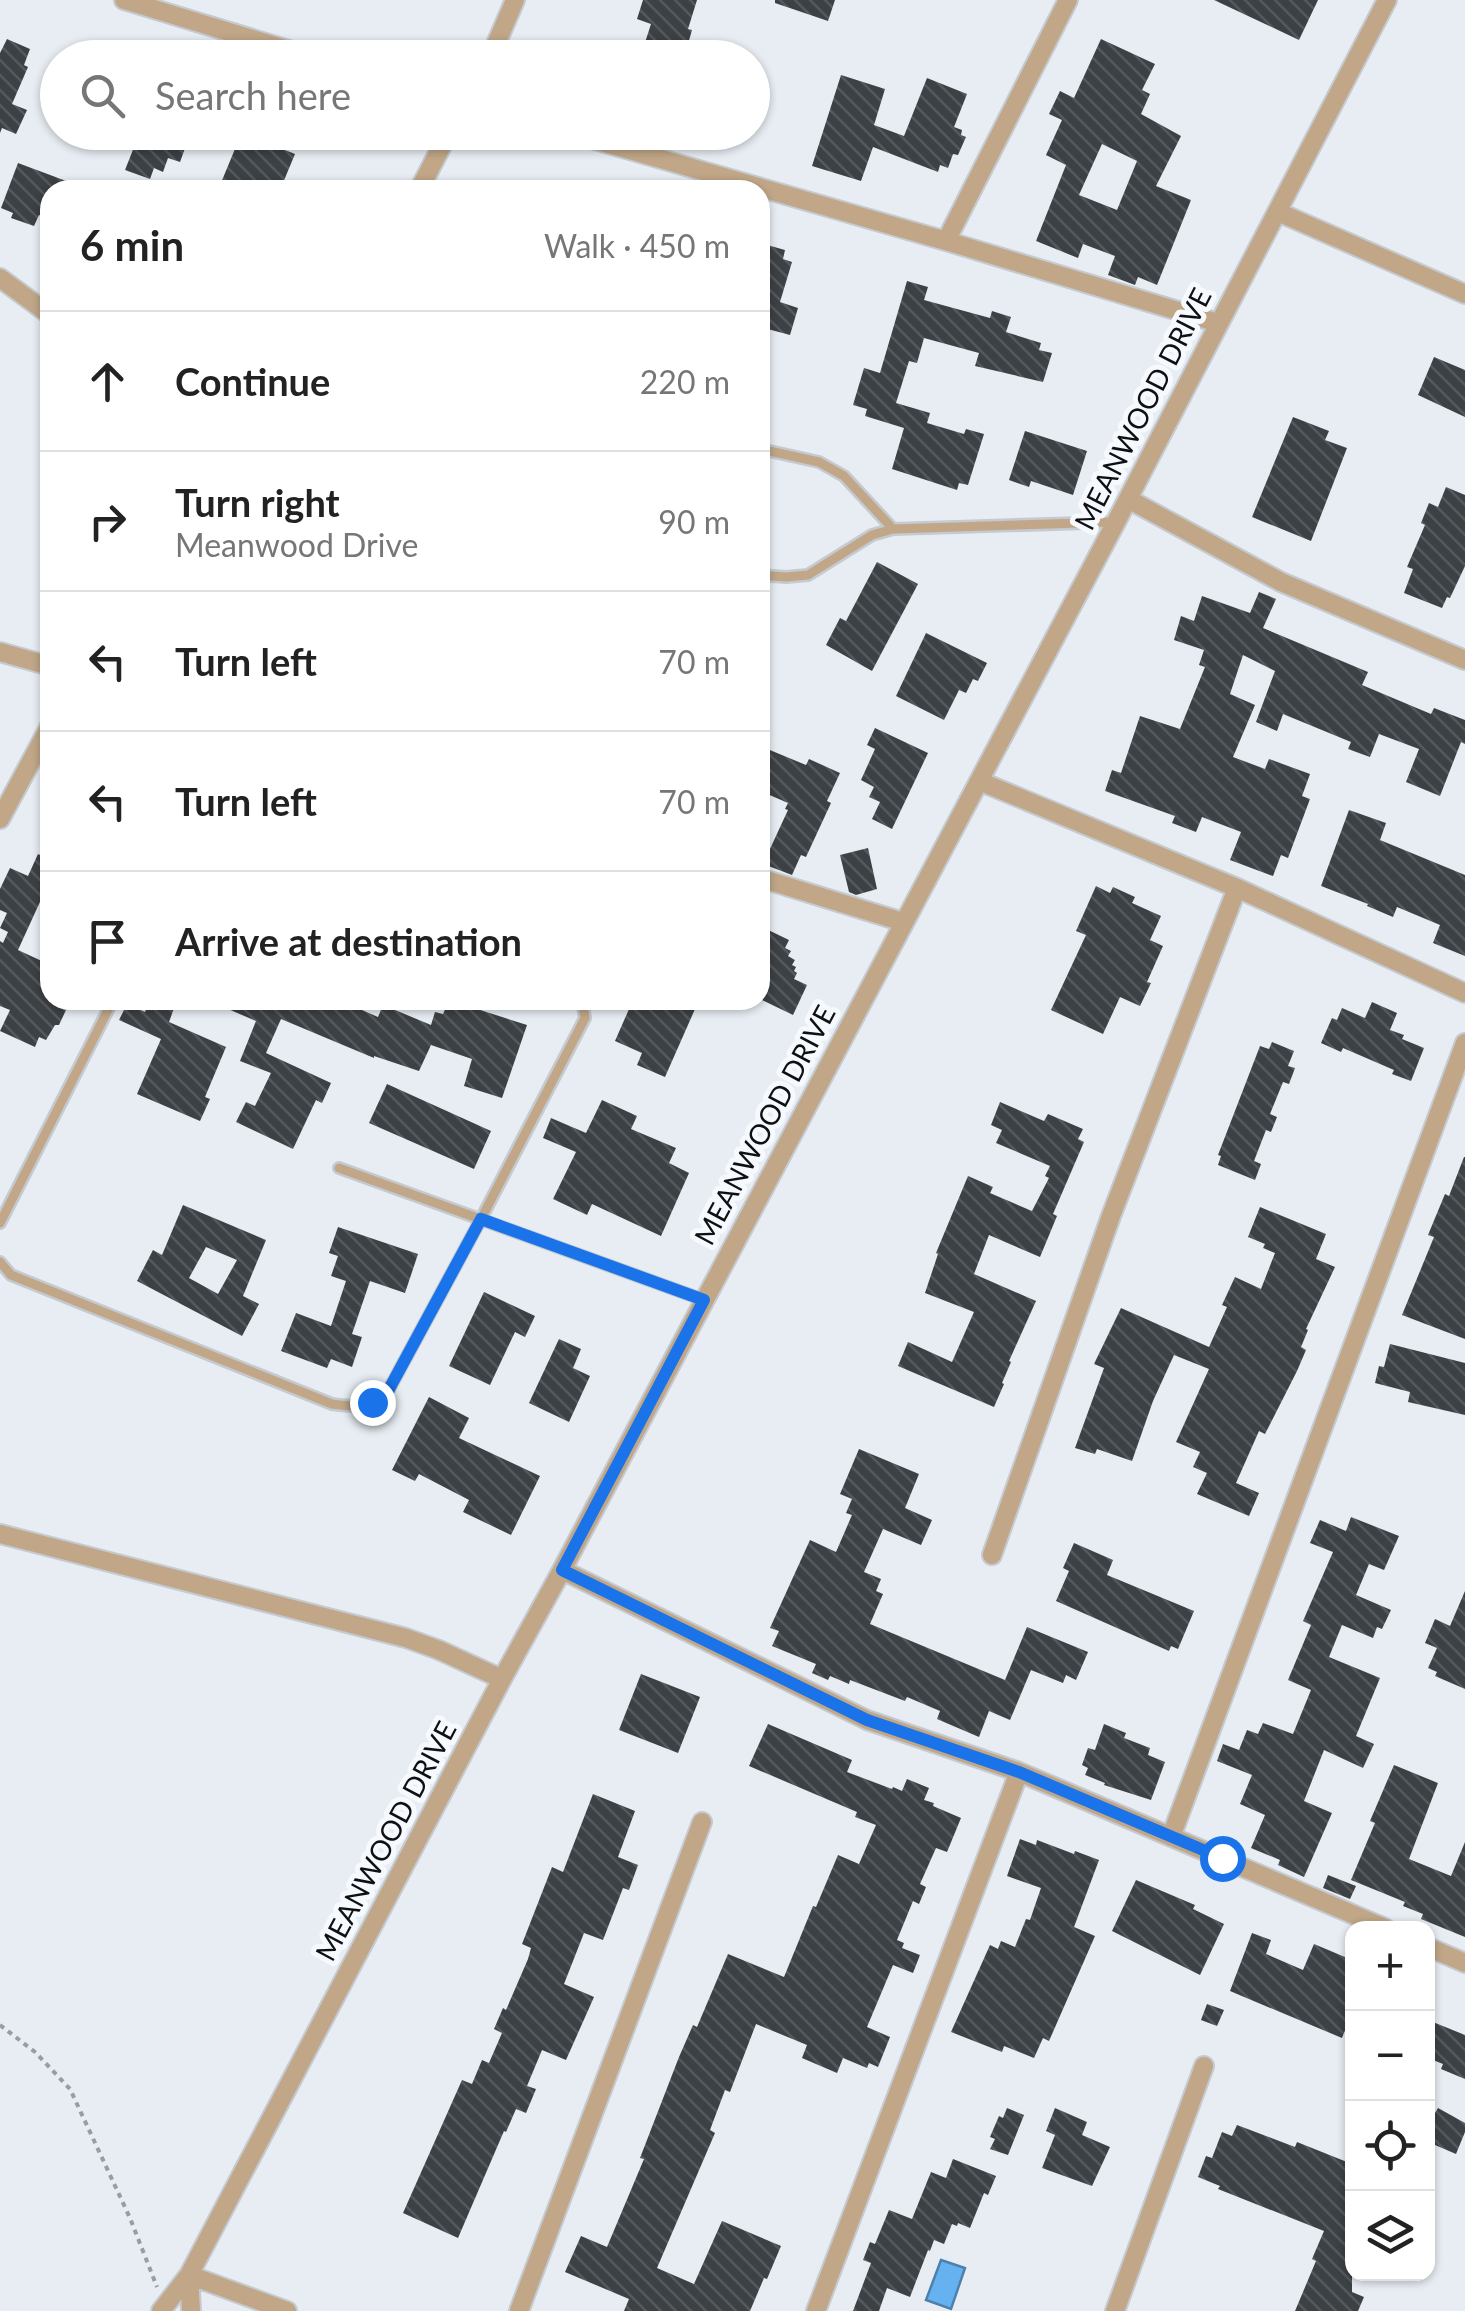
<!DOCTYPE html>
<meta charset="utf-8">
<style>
body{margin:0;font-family:Lato,sans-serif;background:#f6f6f6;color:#222}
.controls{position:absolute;right:30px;bottom:30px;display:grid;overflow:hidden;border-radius:20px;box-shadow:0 2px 8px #0004}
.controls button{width:90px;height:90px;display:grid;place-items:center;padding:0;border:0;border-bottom:2px solid #e0e0e0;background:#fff;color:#222;font:50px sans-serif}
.stop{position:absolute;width:30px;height:30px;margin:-22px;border:8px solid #1a73e8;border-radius:50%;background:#fff}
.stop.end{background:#1a73e8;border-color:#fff;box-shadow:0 2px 10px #0008}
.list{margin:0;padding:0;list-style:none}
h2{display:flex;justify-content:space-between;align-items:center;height:130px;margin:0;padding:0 40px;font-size:42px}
h2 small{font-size:32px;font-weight:400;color:#767676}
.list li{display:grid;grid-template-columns:65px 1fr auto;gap:30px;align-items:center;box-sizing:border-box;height:140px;padding:0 40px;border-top:2px solid #e0e0e0}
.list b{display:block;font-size:38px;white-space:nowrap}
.list p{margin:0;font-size:32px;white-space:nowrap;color:#767676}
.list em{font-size:32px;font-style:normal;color:#767676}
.icon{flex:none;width:55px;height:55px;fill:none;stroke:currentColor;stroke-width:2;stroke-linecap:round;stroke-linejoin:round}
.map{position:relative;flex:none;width:1465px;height:2311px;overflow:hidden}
.search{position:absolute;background:#fff;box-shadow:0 2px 8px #0004;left:40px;top:40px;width:730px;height:110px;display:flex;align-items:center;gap:25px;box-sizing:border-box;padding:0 35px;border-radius:55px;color:#767676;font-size:38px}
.panel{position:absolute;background:#fff;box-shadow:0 2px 8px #0004;left:40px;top:180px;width:730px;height:830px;border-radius:30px}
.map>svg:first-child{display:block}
.water{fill:#66b1ef;stroke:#4c81ad;stroke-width:2.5}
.building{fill:url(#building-back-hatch);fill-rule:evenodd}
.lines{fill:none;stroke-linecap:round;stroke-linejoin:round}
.service-casing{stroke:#c4cacf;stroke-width:14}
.minor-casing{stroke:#c4cacf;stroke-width:22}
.path{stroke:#989da1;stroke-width:4;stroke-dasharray:5 5;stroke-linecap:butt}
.service{stroke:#c1a788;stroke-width:9}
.minor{stroke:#c1a788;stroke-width:18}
.route{stroke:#1a73e8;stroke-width:12}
.labels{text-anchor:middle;stroke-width:10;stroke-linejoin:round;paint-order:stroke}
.street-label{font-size:28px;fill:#0e1012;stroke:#f6fafe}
</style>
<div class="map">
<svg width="1465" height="2311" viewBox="0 0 1465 2311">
<defs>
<pattern id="building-back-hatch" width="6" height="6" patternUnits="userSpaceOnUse" patternTransform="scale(2.5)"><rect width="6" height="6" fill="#3c4145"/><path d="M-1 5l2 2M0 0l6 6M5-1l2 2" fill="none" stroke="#55595c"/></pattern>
</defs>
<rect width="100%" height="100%" fill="#e7edf3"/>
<path class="water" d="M941 2260 965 2268 951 2309 926 2300Z"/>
<path class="building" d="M643 0H697L688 29 692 30 684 58H640L651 24 637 19Z
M775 0H835L828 21 775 3Z
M1214 0H1318L1299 40Z
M7 39 30 49 24 65 28 67 12 104 27 110 16 134 2 128 0 133V53Z
M1101 39 1155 64 1142 90 1150 94 1141 114 1181 136 1156 186 1191 200 1157 285 1138 277 1135 285 1108 275 1115 256 1083 244 1078 258 1036 241 1066 165 1046 155 1062 120 1049 114 1060 91 1074 98ZM1102 144 1137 161 1117 210 1079 195Z
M841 75 885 89 874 125 904 136 927 78 967 94 954 127 962 130 961 135 966 137 958 155 953 154 948 168 940 165 938 172 873 147 861 181 812 166Z
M140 132H169L188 140 180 162 168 158 163 172 154 168 150 179 125 170Z
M242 132H263L260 140 295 154 280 190H218Z
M18 163 85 188 84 190H50V219L39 215 34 226 11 218 13 213 1 208Z
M760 243 785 250 783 259 792 262 780 302 798 308 790 335 760 327Z
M907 281 928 287 924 300 990 318 992 311 1011 317 1006 332 1041 343 1039 350 1052 353 1043 382 975 366 979 353 924 338 917 363 909 361 896 403 930 413 927 423 964 434 966 429 984 434 968 485 959 483 957 490 892 469 904 428 865 416 867 409 853 405 864 368 880 373Z
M1434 357 1465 370V417L1418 395Z
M1293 417 1329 431 1325 440 1347 448 1311 541 1252 517Z
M1025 431 1087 451 1073 495 1031 481 1029 487 1009 480Z
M1446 487 1465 495V566L1450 598 1447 597 1442 608 1404 593 1413 569 1407 567 1425 525 1421 523 1429 503 1438 507Z
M877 562 918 584 872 671 826 645 840 618 846 621Z
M1259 592 1276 599 1263 628 1368 672 1362 685 1431 714 1434 708 1465 720V744L1461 742 1440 796 1406 782 1419 749 1379 734 1370 757 1348 749 1351 742 1283 714 1277 731 1256 722 1275 671 1243 655 1230 694 1255 705 1233 757 1265 769 1269 759 1310 774 1302 796 1310 799 1288 858 1281 855 1273 876 1230 860 1241 832 1202 817 1196 832 1172 823 1175 816 1105 791 1112 770 1121 773 1140 716 1180 729 1205 667 1199 665 1204 650 1174 640 1181 616 1194 621 1202 596 1250 613Z
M926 633 987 663 978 681 973 679 966 693 959 690 944 720 896 696Z
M875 728 928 753 892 829 872 819 880 802 869 797 874 787 861 780 875 749 867 745Z
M760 746 806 765 809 759 840 773 827 801 831 803 806 857 801 855 792 875 763 864 788 810 785 809 788 803 760 791Z
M1349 810 1386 823 1380 840 1465 875V956L1433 943 1440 925 1397 907 1393 917 1367 906 1368 904 1321 886Z
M868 848 877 889 856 895 849 892 840 855Z
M38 854 50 860V880L18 950 44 962 43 965 50 969V1000H63L66 1010 59 1025H55L46 1040 39 1037 35 1047 0 1031 10 1010 0 1006V941L3 943 8 932 0 928 7 913 0 910V889L10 868 28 876Z
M1096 886 1110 893 1113 887 1135 897 1132 903 1161 916 1150 940 1163 946 1147 982 1151 983 1140 1006 1120 997 1103 1034 1051 1010 1086 935 1076 931Z
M760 926 789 940 785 948 791 951 788 956 795 960 792 965 796 967 794 971 797 973 794 979 807 985 793 1015 760 999Z
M150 1000H177L169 1022 226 1047 205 1097 210 1099 200 1121 137 1094 161 1039 119 1020 127 1004 145 1012Z
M207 1000H339L378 1017 383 1005 431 1025 435 1012 443 1014 449 1000 527 1025 502 1098 464 1086 472 1059 431 1045 419 1071 374 1056V1058L281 1019 266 1053 331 1083 322 1103 316 1100 293 1149 236 1122 246 1102 255 1106 271 1073 240 1061 256 1021Z
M633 1000H699L665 1077 637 1065 642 1053 615 1041Z
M1372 1002 1397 1013 1390 1030 1404 1035 1402 1039 1424 1048 1411 1081 1392 1074 1394 1070 1343 1048 1341 1052 1321 1043 1332 1018 1337 1020 1342 1008 1365 1018Z
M1272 1042 1294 1051 1288 1066 1295 1068 1289 1084 1283 1082 1270 1114 1277 1117 1271 1132 1266 1130 1254 1161 1261 1164 1255 1180 1218 1165 1221 1156 1218 1155 1260 1046 1269 1049Z
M387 1084 491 1131 474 1169 369 1123Z
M602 1100 637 1116 631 1129 676 1148 669 1163 689 1173 661 1236 592 1204 587 1215 553 1199 576 1152 543 1138 551 1118 586 1133Z
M1000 1102 1044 1121 1048 1114 1083 1129 1078 1139 1084 1142 1053 1214 1057 1216 1040 1257 989 1235 974 1274 1036 1301 1009 1361 1011 1362 1002 1383 1004 1384 994 1407 898 1366 908 1342 952 1362 974 1312 925 1293 938 1254 936 1253 968 1176 993 1187 990 1193 1032 1211 1049 1178 1045 1176 1050 1166 996 1143 1002 1130 991 1125Z
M1464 1157H1465V1339L1402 1315 1434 1237 1428 1235 1445 1194 1449 1196Z
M183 1205 266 1240 243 1296 259 1304 242 1336 137 1281 153 1250 162 1255ZM206 1247 237 1260 218 1294 189 1278Z
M1260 1207 1326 1234 1316 1259 1335 1267 1306 1329 1308 1330 1301 1347 1306 1350 1297 1371 1265 1434 1259 1431 1236 1483 1259 1493 1249 1516 1197 1494 1207 1473 1193 1467 1200 1452 1176 1442 1209 1369 1174 1355 1153 1401 1132 1461 1097 1449 1095 1454 1075 1448 1104 1368 1094 1364 1121 1308 1209 1347 1227 1307 1222 1305 1235 1277 1261 1289 1275 1253 1263 1248 1265 1244 1248 1237Z
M338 1227 418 1254 405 1293 370 1281 352 1334 362 1337 352 1367 331 1359 327 1368 281 1351 296 1313 331 1326 346 1281 331 1276 338 1256 329 1253Z
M484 1292 535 1316 525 1337 515 1332 490 1385 449 1366Z
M559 1339 581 1349 573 1368 590 1376 569 1422 529 1403Z
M1390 1344 1465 1363V1415L1408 1402 1410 1392 1375 1383 1379 1366 1384 1367Z
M429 1397 469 1418 459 1438 540 1476 511 1535 463 1512 469 1500 419 1474 415 1481 392 1470Z
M859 1449 919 1474 905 1508 932 1520 921 1545 883 1529 864 1572 881 1579 876 1591 883 1594 870 1624 1005 1680 1027 1627 1088 1652 1076 1680 1066 1675 1063 1683 1031 1670 1010 1720 989 1711 979 1737 937 1719 940 1711 907 1697 905 1701 850 1680 849 1684 830 1676 828 1680 812 1673 816 1664 772 1646 779 1631 770 1628 810 1540 836 1552 852 1515 846 1513 852 1499 840 1494Z
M1351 1517 1399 1536 1384 1570 1369 1564 1356 1595 1391 1610 1382 1629 1377 1627 1373 1638 1342 1625 1329 1657 1380 1678 1356 1736 1374 1744 1363 1768 1324 1750 1304 1801 1332 1813 1304 1877 1278 1865 1280 1860 1251 1848 1265 1815 1240 1804 1252 1775 1217 1761 1223 1744 1239 1750 1247 1730 1258 1734 1263 1723 1293 1734 1311 1690 1288 1680 1311 1625 1303 1621 1333 1552 1310 1543 1320 1520 1346 1531Z
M1074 1543 1113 1560 1107 1575 1194 1611 1178 1649 1171 1646 1169 1651 1056 1601 1069 1571 1063 1568Z
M1465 1591V1689L1435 1676 1437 1672 1428 1668 1437 1648 1425 1643 1435 1619 1450 1626Z
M641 1674 700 1697 678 1753 619 1730Z
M768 1724 852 1760 847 1772 892 1789 893 1787 902 1791 907 1779 929 1788 924 1800 934 1803 933 1806 961 1818 947 1852 936 1848 920 1884 926 1887 919 1904 913 1901 897 1940 904 1943 902 1948 920 1955 913 1973 893 1965 867 2027 890 2037 878 2067 869 2063 867 2068 843 2058 837 2073 802 2058 807 2045 756 2024 730 2092 725 2090 710 2130 715 2133 657 2268 694 2284 722 2221 781 2246 767 2279 764 2278 750 2311H624L629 2299 565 2272 581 2236 607 2247 644 2159 640 2158 679 2057 693 2025 697 2027 728 1954 784 1977 813 1906 816 1907 838 1855 859 1864 876 1825 855 1817 857 1812 749 1766Z
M1104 1724 1126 1733 1124 1738 1150 1748 1148 1755 1165 1762 1151 1800 1104 1785 1105 1783 1085 1775 1088 1768 1082 1765 1088 1748 1095 1750Z
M1394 1765 1438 1783 1409 1859 1451 1876 1465 1842V1937L1421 1919 1423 1914 1403 1906 1405 1902 1351 1880 1375 1823 1370 1821Z
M593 1794 635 1811 618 1857 638 1865 629 1890 623 1888 603 1940 584 1933 564 1984 594 1997 566 2060 542 2050 527 2086 536 2089 526 2113 516 2109 506 2132 504 2131 458 2238 403 2213 462 2080 472 2084 482 2060 489 2063 502 2033 494 2029 503 2008 506 2010 528 1959 531 1948 522 1944 552 1867 563 1872Z
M1020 1839 1036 1845 1037 1840 1074 1854 1075 1851 1099 1860 1074 1927 1095 1936 1049 2041 1043 2038 1034 2058 1004 2046 1002 2052 951 2032 990 1945 998 1949 1001 1941 1015 1947 1026 1919 1030 1920 1041 1888 1007 1876Z
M1328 1875 1356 1886 1350 1899 1323 1888Z
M1136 1880 1195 1905 1193 1909 1224 1924 1200 1975 1112 1931Z
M1252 1933 1271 1940 1266 1954 1303 1970 1314 1944 1352 1960V2013L1342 2038 1230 1991Z
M1207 2004 1224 2010 1217 2026 1201 2020Z
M1428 2020 1465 2035V2079L1441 2069 1443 2064 1428 2058Z
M1007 2108 1024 2115 1008 2155 990 2149 995 2139 990 2137 999 2116 1003 2118Z
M1055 2108 1087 2122 1082 2135 1110 2147 1092 2186 1042 2168 1055 2135 1046 2131Z
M1438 2108 1465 2123V2132L1456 2154 1428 2142V2110L1435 2113Z
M1237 2125 1295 2147 1297 2142 1352 2164V2292L1364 2297 1358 2311H1295L1316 2261 1312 2259 1324 2231 1218 2189 1220 2186 1198 2177 1206 2156 1212 2158 1222 2132 1232 2136Z
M953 2159 996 2176 988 2195 984 2193 970 2228 958 2223 957 2226 952 2224 944 2244 934 2240 930 2251 928 2250 910 2297 887 2288 879 2311H853L871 2263 863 2260 870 2242 875 2244 889 2210 912 2219 931 2172 946 2178Z"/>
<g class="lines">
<g class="service-casing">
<path id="service" d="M760 449 819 462 844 476 893 529
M760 575 786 577 808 575 872 535 893 529 1115 522
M339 1168 704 1300
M0 1223 113 1000
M0 1262 11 1275 332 1404C357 1408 366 1406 387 1393L481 1219 585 1018 582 1000"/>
</g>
<g class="minor-casing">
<path id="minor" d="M124 0 315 58
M490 58 515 0
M567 132 946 241 1218 323
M419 190 449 132
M1278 212 1465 294
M946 241 1068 0
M0 278 50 315
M1128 499 1281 582 1465 660
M0 652 50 666
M979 781 1237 888 1465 993
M0 819 50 726
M760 878 903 922
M0 1534 406 1638 439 1650 502 1679
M992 1555 1111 1216 1237 888
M562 1570 867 1720 1019 1772 1385 1928
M1171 1837 1465 1043
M1428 1947 1465 1963
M189 2275 287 2311
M189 2275 191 2311
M161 2311 189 2275 502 1679 562 1570 1116 522 1387 0
M519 2311 702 1822
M816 2311 1019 1772
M1115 2311 1204 2066"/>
</g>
<path class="path" d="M0 2025 35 2052 70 2089 130 2218 157 2287"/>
<use href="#service" class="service"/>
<use href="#minor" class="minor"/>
</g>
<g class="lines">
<path class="route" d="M372 1402 387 1393 481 1219 704 1300 562 1570 867 1720 1019 1772 1222 1858"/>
</g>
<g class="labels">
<g class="street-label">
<text transform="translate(1143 409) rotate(-63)" y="10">MEANWOOD DRIVE</text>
<text transform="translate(765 1125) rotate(-62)" y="10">MEANWOOD DRIVE</text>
<text transform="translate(386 1841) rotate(-62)" y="10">MEANWOOD DRIVE</text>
</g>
</g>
</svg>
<div class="controls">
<button>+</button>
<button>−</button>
<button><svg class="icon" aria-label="locate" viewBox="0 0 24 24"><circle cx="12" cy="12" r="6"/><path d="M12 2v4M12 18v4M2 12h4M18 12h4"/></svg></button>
<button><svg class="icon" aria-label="layers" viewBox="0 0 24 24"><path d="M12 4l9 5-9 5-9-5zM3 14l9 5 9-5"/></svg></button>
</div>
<div class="stop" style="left:1222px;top:1858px"></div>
<div class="stop end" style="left:372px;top:1402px"></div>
<div class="search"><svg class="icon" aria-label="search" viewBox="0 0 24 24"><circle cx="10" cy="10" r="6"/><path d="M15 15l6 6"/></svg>Search here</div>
<section class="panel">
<h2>6 min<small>Walk · 450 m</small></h2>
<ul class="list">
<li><svg class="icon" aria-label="ahead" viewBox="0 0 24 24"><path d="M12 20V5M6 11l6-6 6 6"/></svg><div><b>Continue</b></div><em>220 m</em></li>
<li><svg class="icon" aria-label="right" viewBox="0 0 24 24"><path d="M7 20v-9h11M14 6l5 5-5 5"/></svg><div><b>Turn right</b><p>Meanwood Drive</p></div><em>90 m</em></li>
<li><svg class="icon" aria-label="left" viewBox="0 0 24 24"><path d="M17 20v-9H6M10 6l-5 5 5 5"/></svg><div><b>Turn left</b></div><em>70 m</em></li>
<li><svg class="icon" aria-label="left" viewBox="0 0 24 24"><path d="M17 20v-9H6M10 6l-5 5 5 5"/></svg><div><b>Turn left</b></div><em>70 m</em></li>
<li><svg class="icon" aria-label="arrive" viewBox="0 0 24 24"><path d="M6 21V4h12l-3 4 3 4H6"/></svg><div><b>Arrive at destination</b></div></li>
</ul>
</section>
</div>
